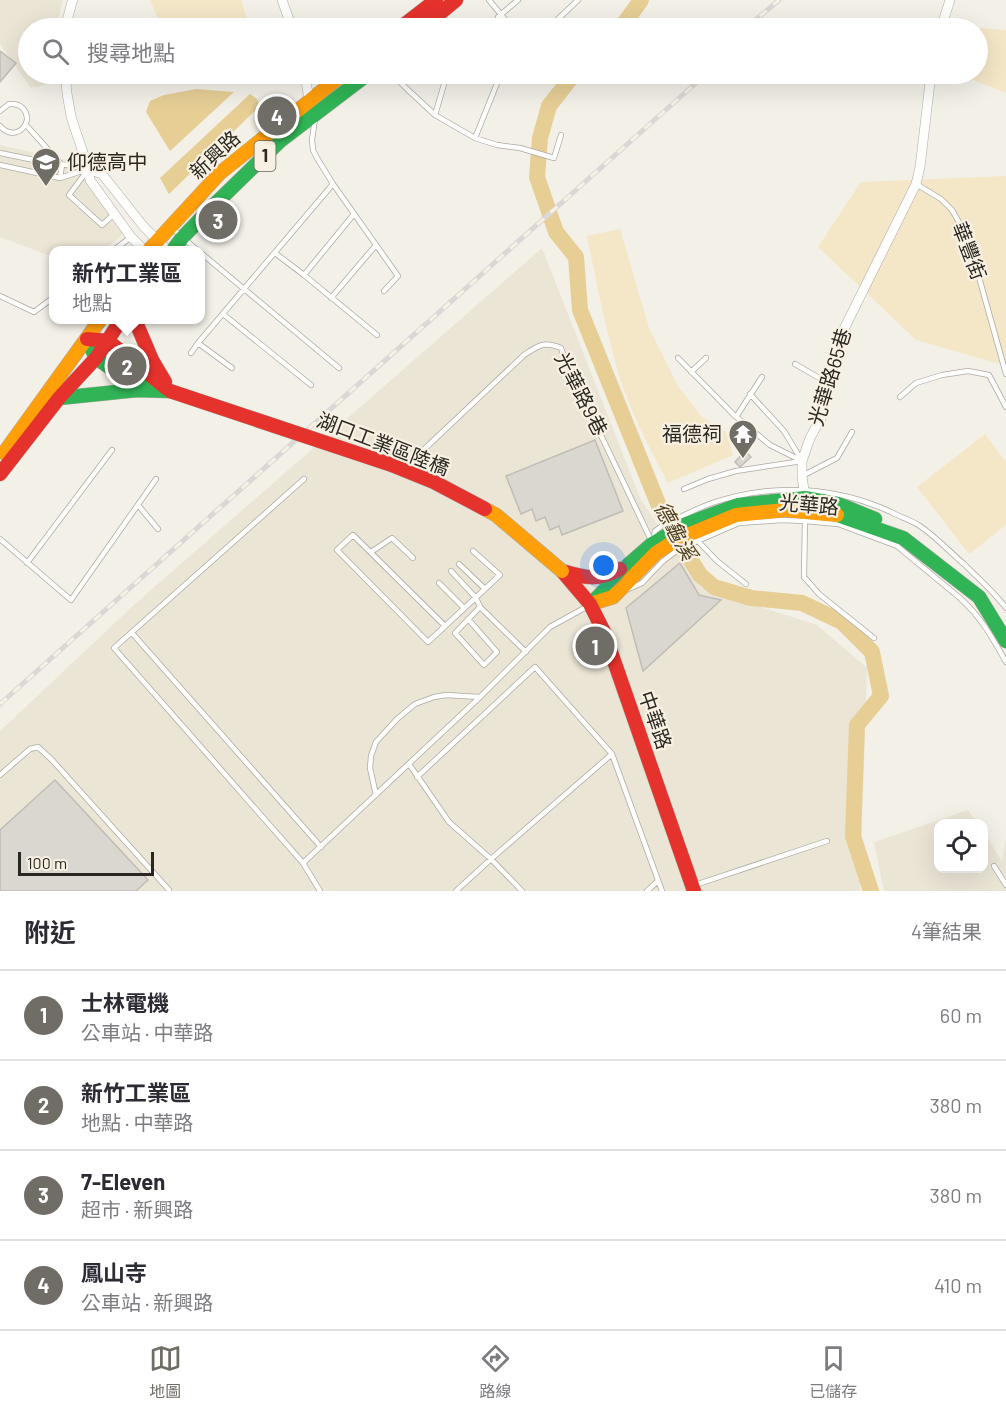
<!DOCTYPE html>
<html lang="zh-TW">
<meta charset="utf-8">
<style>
body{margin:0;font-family:Barlow,"Noto Sans TC",sans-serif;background:#f2f2f3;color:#2b2b33}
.controls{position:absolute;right:18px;bottom:18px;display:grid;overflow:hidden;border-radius:12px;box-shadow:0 6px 24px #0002}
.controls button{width:54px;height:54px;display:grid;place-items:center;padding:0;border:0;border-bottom:2px solid #e1e1e2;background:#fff;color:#2b2b33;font:30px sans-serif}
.scale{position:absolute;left:18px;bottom:15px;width:136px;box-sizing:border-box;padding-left:6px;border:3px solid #2a2722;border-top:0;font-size:16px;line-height:21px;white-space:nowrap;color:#2a2722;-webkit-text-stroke:4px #f8f1e3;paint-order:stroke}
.you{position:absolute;left:604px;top:566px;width:21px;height:21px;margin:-15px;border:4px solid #fff;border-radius:50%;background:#1a73e8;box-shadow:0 0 0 9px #1a73e833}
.badge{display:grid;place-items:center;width:39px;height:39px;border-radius:50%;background:#706d67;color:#fff;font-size:20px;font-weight:700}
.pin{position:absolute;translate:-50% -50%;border:3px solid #fff;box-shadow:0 2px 6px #0006}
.popup{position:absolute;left:49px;top:246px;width:156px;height:78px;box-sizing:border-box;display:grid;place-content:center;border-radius:12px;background:#fff;filter:drop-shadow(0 2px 4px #0005);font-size:20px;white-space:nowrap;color:#7c7c81}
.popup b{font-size:22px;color:#2b2b33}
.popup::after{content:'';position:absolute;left:50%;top:100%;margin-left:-12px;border:12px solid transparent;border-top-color:#fff}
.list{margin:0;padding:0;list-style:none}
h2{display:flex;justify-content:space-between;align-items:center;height:78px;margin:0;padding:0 24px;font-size:26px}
h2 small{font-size:20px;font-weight:400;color:#7c7c81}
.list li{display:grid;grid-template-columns:39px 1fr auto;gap:18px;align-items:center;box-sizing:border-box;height:90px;padding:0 24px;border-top:2px solid #e1e1e2}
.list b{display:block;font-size:22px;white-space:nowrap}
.list p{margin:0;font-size:20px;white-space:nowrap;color:#7c7c81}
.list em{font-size:20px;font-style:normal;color:#7c7c81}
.icon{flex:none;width:33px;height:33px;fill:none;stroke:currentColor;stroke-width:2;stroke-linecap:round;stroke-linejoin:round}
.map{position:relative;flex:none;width:1006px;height:891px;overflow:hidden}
.search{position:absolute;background:#fff;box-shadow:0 6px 24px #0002;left:18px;right:18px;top:18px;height:66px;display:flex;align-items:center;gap:15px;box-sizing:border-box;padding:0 21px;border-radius:33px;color:#7c7c81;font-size:22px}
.sheet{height:438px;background:#fff}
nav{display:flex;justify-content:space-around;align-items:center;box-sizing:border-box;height:84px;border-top:2px solid #e1e1e2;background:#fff;font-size:16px;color:#7c7c81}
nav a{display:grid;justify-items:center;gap:3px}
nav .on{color:#706d67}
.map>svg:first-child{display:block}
.built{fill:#ebe5d6}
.green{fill:#f4e7c8}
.water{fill:#e6ce95}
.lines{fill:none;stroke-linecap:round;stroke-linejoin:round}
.river{stroke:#e6ce95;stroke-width:16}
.building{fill:#dad7d1;stroke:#c0bdb6;stroke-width:1.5}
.lane-casing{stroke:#adaaa4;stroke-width:6}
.street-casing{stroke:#adaaa4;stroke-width:10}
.fast-casing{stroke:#adaaa4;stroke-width:15}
.slow-casing{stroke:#adaaa4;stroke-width:15}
.jam-casing{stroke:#adaaa4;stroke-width:15}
.lane{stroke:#fdfdfc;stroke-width:4.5}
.street{stroke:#fdfdfc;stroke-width:9}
.fast{stroke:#30b455;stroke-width:14}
.slow{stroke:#ff9f0a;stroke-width:14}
.jam{stroke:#e5322d;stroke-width:14}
.rail-casing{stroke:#dad8d6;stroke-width:5}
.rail{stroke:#f8f1e3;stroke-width:3;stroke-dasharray:9;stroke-linecap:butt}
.slow-bridge-casing{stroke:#adaaa4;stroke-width:15;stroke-linecap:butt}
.jam-bridge-casing{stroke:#adaaa4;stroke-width:15;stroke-linecap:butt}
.slow-bridge{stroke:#ff9f0a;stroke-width:14}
.jam-bridge{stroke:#e5322d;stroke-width:14}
.labels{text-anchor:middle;stroke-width:4.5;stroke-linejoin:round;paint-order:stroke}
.shield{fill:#f8f1e3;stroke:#68645c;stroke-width:1.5}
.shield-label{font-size:18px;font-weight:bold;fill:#2a2722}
.street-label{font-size:20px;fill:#2a2722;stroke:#f8f1e3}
.poi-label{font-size:20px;fill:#2a2722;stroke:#f8f1e3;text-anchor:start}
.water-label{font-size:21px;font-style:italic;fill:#4f411f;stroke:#f8f1e3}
</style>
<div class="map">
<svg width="1006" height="891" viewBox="0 0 1006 891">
<rect width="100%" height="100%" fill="#f3f0e8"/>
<path class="built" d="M0 0H63L56 28H28V74H58L59 82 31 88 0 44Z
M0 145 71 161 128 230 104 250H54L53 257 0 237Z
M542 248 641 500 701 588 817 625 867 668 860 891H0V731L135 604Z
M968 810 977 823 938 824V868H984V833L1002 861 1005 844 1006 843V891H884L874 842Z"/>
<path class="green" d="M150 0H241L247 19 200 28H162Z
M980 28 1006 30V93L966 77 967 74H978V38Z
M1006 176V366L916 340 818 247 861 182Z
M620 229 649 328 678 386 702 417 726 432 733 455 668 483C649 448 631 412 619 375 605 329 597 283 587 236Z
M985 434 1006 462V525L969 554 917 487Z"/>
<path class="water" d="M196 89 234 92 170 151 146 112 150 101 164 95Z
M250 94 257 99 260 106 169 194 160 178Z"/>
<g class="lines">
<path class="river" d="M621 28 641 0
M574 74 549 106 540 138 537 177 556 232 576 257 580 310 661 511 700 575 714 587 751 598 802 603 842 622 872 652 881 696 857 725 853 836 871 891"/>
</g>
<path class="building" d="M0 51 16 63 0 82Z
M595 440 623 511 562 535 559 526 550 530 545 517 536 521 532 509 521 514 506 476Z
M745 451 751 457 740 467 735 462Z
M680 563 699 595 721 600 643 671 626 608Z
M55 780 148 880 136 891H0V830Z"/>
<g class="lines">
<g class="lane-casing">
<path id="lane" d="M489 0 512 28
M498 17 518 0
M557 20 564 28
M545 28 557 20 578 0
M392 74 407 89 435 115 475 138 497 145 520 148 554 158 561 135
M0 111 9 104C20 103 27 109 27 120 23 134 10 137 0 126
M435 115 447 74
M315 119 312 140 313 150 317 158 333 184 398 276 384 291
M26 125 62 165 60 178
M475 138 498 81 491 74
M0 153 34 160 86 168
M0 165 60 178 88 169
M87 171 69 195 102 225 114 214
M916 184 941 199 952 210 968 238 1006 374
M172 228 197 250
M114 250 131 237
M201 253 339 368
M275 253 304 275 377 335
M304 275 354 214
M0 296 34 312 54 297
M331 298 376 245
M223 314 311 385
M198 343 232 368
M191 353 198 343 333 184
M678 358 734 415 770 445 802 461
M795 364 828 383
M691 372 706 358
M750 394 784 431 802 461
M900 397 916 383 942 375 968 371 989 375 1006 407
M736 417 762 377
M416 457 524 355C539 345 544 341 561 348L565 360 651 540
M802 476 837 458 852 432
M304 479 114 648 303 863 480 697 550 627 588 606
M684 489 708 479 736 471 802 461
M138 505 158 529
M805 520 804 577 819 594 874 638
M0 539 71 600 156 479
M696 539 717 561 746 584
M653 541 655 531 662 526C679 518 695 509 712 503 771 483 835 486 891 512 900 517 911 520 920 526 936 537 950 552 965 565 979 579 994 592 1006 608
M371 552 392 538 413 558
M27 563 112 450
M459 564 485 589
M451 571 476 598 480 607 526 652
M439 583 464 608
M626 590 642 583 663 561 679 549 739 523 782 520 805 521 838 524 897 546 960 598C981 617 992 637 1006 662
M468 619 497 652 484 665 455 633 480 607
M445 626 353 535 337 550 428 642 500 575 473 551
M132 633 321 847
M409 764 449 822 491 859 522 891
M0 775 30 749 38 747 52 760 169 890
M417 777 535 667 612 754 662 891
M376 795 370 768 371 756 376 742 397 719 415 704 434 697 446 695 480 697
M303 863 320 891
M994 866 1006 885
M695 885 827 841
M456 891 491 859 612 754
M647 891 658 881"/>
</g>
<g class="street-casing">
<path id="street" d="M282 0 292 28
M65 28 72 2 73 0
M941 28 950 0
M65 74C66 88 68 102 71 116 77 138 87 158 90 180L131 237 144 250
M305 74 309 100
M88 169 102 174 144 227 167 250
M806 504 802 476V461L810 438 821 418 838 341 916 184 920 167 931 74"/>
</g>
<g class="fast-casing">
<path id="fast" d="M173 250 182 238 210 209 280 141 368 74
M87 339 96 358 127 379 151 386
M59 398 137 390 170 391
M837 515 903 538 979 597 1006 641
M592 603 628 565 652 544 686 524 738 505 805 498 838 504 875 519"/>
</g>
<g class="slow-casing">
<path id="slow" d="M149 250 220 173 343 74
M4 453 100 320
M590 604 613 597 656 553 678 539 736 515 785 510 837 515"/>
</g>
<g class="jam-casing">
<path id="jam" d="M400 28 436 0
M422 28 456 0
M135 320 152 360 165 382
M87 339 108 341 166 388
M0 474 59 398 96 358 121 320
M562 571 590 604 604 632 694 891
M562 571C585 578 598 581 620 569"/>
</g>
<use href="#lane" class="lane"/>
<use href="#street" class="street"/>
<use href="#fast" class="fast"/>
<use href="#slow" class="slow"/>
<use href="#jam" class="jam"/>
<g class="rail-casing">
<path id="rail" d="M746 28 779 0
M0 704 706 74"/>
</g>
<use href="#rail" class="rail"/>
<g class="slow-bridge-casing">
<path id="slow-bridge" d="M485 509 496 515 562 571"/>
</g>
<g class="jam-bridge-casing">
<path id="jam-bridge" d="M170 391 392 465 434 482 485 509"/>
</g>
<use href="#slow-bridge" class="slow-bridge"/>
<use href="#jam-bridge" class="jam-bridge"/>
</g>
<defs>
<g id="school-pin" transform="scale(1.5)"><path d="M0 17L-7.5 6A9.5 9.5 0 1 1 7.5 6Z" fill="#706d67" stroke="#f8f1e3"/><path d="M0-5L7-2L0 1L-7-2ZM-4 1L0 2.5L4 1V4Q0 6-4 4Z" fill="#fff"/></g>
<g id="temple-pin" transform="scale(1.5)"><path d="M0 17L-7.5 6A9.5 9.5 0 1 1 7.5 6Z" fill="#706d67" stroke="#f8f1e3"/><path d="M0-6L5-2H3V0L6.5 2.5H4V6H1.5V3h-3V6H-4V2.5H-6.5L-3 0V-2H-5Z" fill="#fff"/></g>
</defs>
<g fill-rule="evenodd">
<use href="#school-pin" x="46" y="162"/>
<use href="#temple-pin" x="743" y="434"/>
</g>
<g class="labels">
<rect class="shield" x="254.5" y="141" width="21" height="30" rx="4.5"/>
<g class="shield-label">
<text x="265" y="162">1</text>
</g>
<g class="street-label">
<text transform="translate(215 155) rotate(-43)" y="7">新興路</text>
<text transform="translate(969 251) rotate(69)" y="7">華豐街</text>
<text transform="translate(830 377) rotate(-73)" y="7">光華路65巷</text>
<text transform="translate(581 394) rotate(63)" y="7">光華路9巷</text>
<text transform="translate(383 444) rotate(21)" y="7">湖口工業區陸橋</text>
<text transform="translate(809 505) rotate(5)" y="7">光華路</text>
<text transform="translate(655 720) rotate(71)" y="7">中華路</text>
</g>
<g class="poi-label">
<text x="67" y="169">仰德高中</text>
<text x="722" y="441" text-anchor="end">福德祠</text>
</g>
<g class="water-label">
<text transform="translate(675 531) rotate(61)" y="7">德龜溪</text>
</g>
</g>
</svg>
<div class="controls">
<button><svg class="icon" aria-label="locate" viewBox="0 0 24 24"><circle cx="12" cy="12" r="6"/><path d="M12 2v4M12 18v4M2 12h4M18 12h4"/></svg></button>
</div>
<div class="scale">100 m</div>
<div class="you"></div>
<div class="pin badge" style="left:595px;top:646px">1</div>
<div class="pin badge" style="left:127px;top:366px">2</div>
<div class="popup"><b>新竹工業區</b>地點</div>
<div class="pin badge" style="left:218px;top:220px">3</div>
<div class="pin badge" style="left:277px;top:116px">4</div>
<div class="search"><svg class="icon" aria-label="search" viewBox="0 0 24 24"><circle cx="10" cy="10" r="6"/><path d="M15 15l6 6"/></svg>搜尋地點</div>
</div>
<section class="sheet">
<h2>附近<small>4筆結果</small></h2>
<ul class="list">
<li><span class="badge">1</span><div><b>士林電機</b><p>公車站 · 中華路</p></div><em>60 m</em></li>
<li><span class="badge">2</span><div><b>新竹工業區</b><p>地點 · 中華路</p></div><em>380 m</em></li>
<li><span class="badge">3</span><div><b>7-Eleven</b><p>超市 · 新興路</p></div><em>380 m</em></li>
<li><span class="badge">4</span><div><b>鳳山寺</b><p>公車站 · 新興路</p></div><em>410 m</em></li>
</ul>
</section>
<nav>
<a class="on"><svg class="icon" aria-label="map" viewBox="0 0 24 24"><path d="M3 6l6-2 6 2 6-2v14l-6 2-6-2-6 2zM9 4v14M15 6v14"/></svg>地圖</a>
<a><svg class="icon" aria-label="directions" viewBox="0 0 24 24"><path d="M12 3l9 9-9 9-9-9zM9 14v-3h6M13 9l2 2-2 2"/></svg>路線</a>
<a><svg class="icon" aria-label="saved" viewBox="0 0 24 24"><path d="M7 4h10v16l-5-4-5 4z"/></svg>已儲存</a>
</nav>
